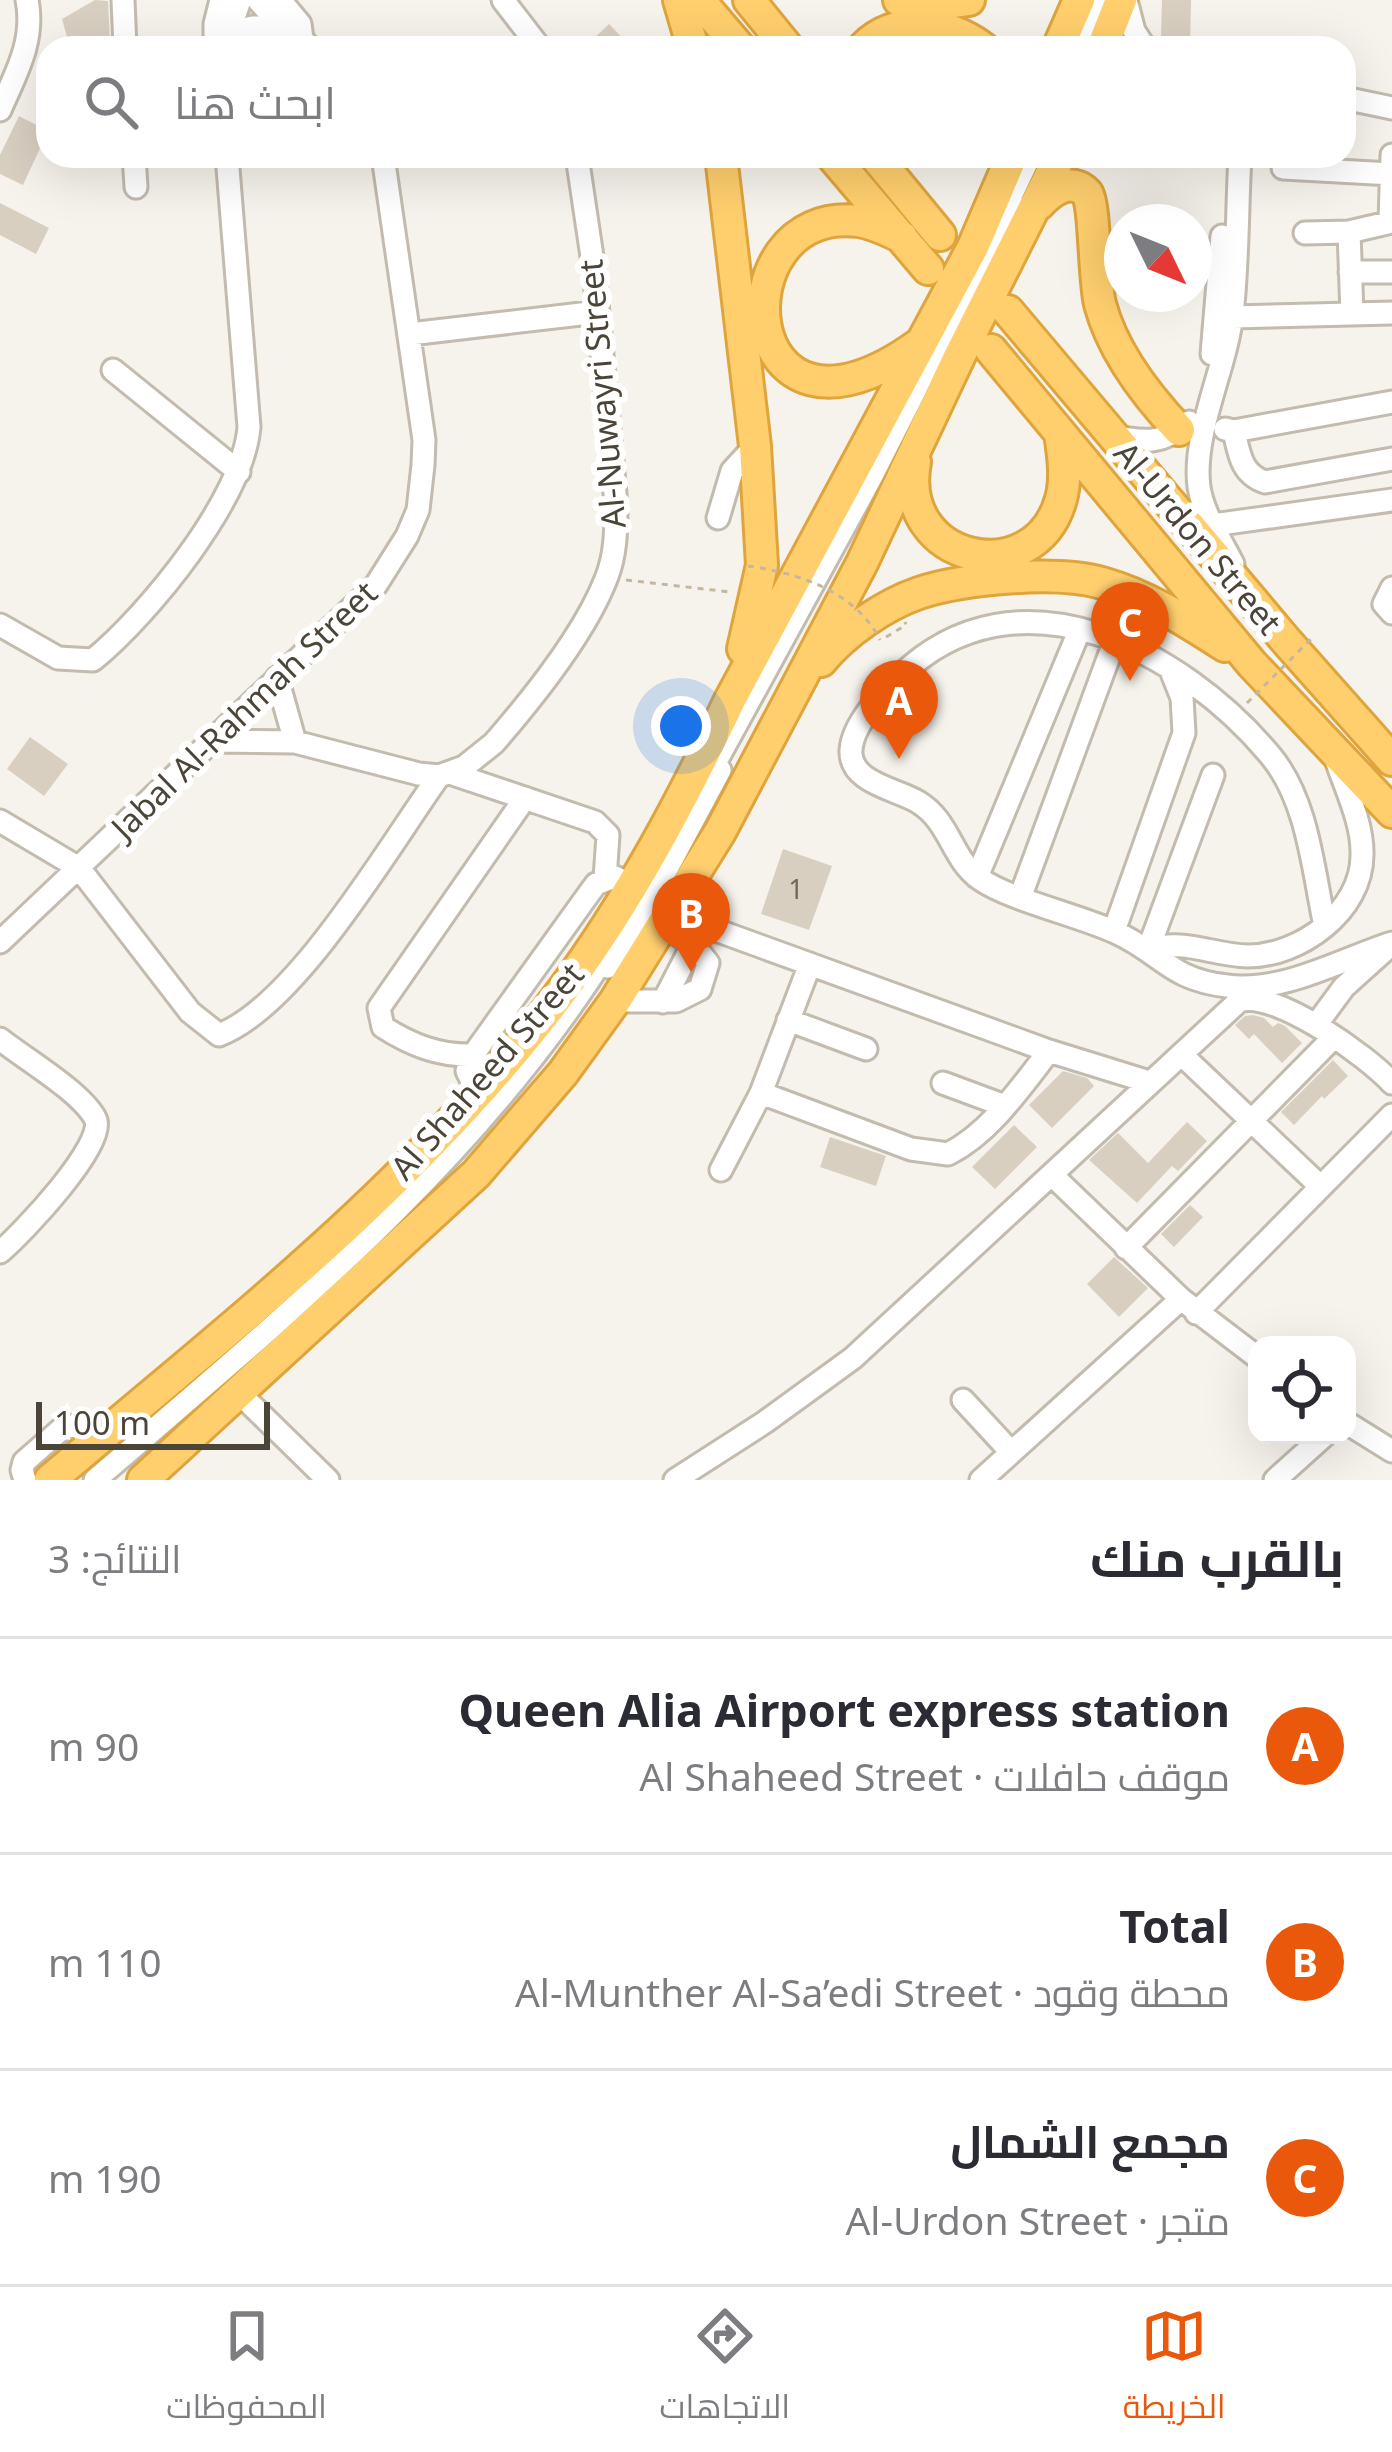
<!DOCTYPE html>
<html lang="ar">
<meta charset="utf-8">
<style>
body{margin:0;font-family:"Noto Sans",Cairo,sans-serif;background:#f7f7f7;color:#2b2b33;direction:rtl}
.controls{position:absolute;right:36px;bottom:36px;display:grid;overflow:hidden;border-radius:24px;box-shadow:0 12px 48px #0002}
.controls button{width:108px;height:108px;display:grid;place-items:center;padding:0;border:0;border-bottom:3px solid #e1e1e2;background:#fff;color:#2b2b33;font:60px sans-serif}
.compass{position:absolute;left:1104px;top:204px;width:108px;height:108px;border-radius:50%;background:#fff;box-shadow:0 12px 48px #0002;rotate:133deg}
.scale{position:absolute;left:36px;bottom:30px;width:234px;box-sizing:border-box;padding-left:12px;border:6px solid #4b4439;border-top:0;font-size:33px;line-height:42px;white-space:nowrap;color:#4b4439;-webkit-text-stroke:9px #fff;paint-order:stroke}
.you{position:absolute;left:681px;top:726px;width:42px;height:42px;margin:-30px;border:9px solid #fff;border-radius:50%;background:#1a73e8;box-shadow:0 0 0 18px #1a73e833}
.badge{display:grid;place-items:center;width:78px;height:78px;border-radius:50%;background:#ea580c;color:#fff;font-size:39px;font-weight:700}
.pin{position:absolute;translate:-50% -99px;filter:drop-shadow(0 3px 6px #0008)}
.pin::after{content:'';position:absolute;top:63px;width:42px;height:36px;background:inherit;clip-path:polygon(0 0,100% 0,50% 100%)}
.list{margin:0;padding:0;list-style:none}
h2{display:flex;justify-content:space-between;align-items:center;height:156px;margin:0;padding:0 48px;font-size:51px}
h2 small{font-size:39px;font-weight:400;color:#7c7c81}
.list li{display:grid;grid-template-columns:78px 1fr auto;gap:36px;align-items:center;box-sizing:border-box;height:216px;padding:0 48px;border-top:3px solid #e1e1e2}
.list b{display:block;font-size:45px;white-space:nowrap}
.list p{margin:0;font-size:39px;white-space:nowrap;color:#7c7c81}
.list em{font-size:39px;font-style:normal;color:#7c7c81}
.icon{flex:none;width:66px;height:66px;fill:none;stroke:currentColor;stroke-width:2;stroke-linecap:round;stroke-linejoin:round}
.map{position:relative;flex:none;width:1392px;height:1480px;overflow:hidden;direction:ltr}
.search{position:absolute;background:#fff;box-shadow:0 12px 48px #0002;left:36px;right:36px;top:36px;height:132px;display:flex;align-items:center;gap:30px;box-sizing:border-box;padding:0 42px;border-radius:36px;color:#7c7c81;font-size:45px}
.sheet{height:804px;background:#fff}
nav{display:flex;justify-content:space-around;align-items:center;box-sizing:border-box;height:168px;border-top:3px solid #e1e1e2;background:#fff;font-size:33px;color:#7c7c81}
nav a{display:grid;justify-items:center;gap:6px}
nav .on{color:#ea580c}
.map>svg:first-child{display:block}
.building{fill:#d8cfc1}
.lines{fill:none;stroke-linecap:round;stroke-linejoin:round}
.minor-casing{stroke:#c2bbae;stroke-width:27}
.highway-casing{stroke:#e0a43c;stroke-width:36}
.path{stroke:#c4b79f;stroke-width:3;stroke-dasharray:6 6;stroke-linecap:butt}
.minor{stroke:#fff;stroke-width:21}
.highway{stroke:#ffcf6e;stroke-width:30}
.path-bridge{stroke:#c4b79f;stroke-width:3;stroke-dasharray:6 6;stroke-linecap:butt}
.labels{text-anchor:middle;stroke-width:12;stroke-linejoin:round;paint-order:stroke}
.number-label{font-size:27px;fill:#6e675b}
.street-label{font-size:33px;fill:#4b4439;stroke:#fff}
</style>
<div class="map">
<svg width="1392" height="1480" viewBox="0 0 1392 1480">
<rect width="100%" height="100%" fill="#f6f3ec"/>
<path class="building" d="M95 0 108 1 110 42 70 48 62 19Z
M1162 0H1191L1190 48H1160L1155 36H1161Z
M609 24 632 48H584Z
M19 116 48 131 23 185 0 174V155Z
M0 203 49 228 36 254 0 235Z
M30 737 68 764 44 796 7 769Z
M783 849 832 866 809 930 761 914Z
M1253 1015 1264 1018 1273 1027 1278 1023 1285 1026 1302 1043 1282 1063 1254 1034 1249 1039 1235 1025 1245 1016Z
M1333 1060 1348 1076 1324 1099 1322 1096 1294 1125 1281 1112Z
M1063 1071 1087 1078 1094 1086 1052 1128 1029 1105Z
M1187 1122 1207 1141 1178 1171 1172 1166 1137 1203 1089 1160 1118 1133 1148 1163Z
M1014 1125 1037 1147 995 1189 972 1167Z
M830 1137 886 1156 876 1186 820 1167Z
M1190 1205 1203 1217 1174 1247 1161 1234Z
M1114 1257 1148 1288 1119 1317 1087 1284Z"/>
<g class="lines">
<g class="minor-casing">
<path id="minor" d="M123 0 125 48
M258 0 287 33 302 39 310 48
M280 0 300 24 302 39
M503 0 540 48
M1126 0 1134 31 1145 48
M228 34 252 27H281
M215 48V24L221 0
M224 48 240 0
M1079 48 1100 0
M1344 98 1392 108
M0 110C16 73 35 41 27 0
M134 156 136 187
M1283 168 1392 174
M1002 215 1030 156
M1390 222 1392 155
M1349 232 1352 314
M1305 233 1349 232 1392 222
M1350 272H1392
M966 308 1015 206
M1232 317 1392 313
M410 334 598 312
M1212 354 1222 236
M113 370 239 472
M1225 429 1234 431 1392 402
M1234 431C1239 453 1241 474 1265 482L1392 459
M1113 436C1145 443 1163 444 1189 422
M718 518 732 471 755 446
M1213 525 1392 500
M1233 564C1221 540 1203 514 1199 487 1192 433 1226 369 1232 314 1238 262 1237 208 1240 156
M1392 588 1384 604 1392 613
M0 625 58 658 93 660C149 614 243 499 249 427L227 156
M277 678 295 742
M212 741 295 742 419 774 439 776 464 767 494 743C534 697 584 635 606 579 616 555 616 529 616 504L594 270 577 156
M450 773 595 822 608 835 605 879
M707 778 872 476 965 292
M0 821 79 868 190 1012 219 1035C296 1006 389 846 439 776
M977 877 1080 629
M1021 895 1115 640
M669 913 1049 1051 1149 1082
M1325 926C1313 870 1308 800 1270 755 1182 650 1017 562 900 676 882 694 853 723 851 750 849 783 897 789 918 802 950 821 952 860 980 879 1010 900 1078 915 1115 932 1162 953 1168 979 1227 986 1284 993 1339 960 1392 943
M1114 931 1184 733 1182 698 1172 673
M0 942 376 585 407 536 418 510 423 465 424 440 383 156
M1148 950C1184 938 1211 955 1248 956 1300 956 1362 911 1362 855 1363 823 1345 787 1335 757
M1148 950 1213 775
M608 967 653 895 720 770
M615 1001H676L700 989 708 963 693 944 662 925
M663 1002 699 932
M788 1020 866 1049
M1316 1025 1344 987 1384 951
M0 1039C25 1059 80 1091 95 1118 109 1142 21 1235 0 1252
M473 1055C439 1056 411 1045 383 1027L379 1008 525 798
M1182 1055 1320 1186
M943 1083 1005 1106
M477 1091 467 1071 473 1055 590 892 596 884 615 877 632 885
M761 1093 911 1149 948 1154C990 1133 1021 1087 1049 1051
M721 1170 761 1093 810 964
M1053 1176 1181 1299 1257 1357
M1126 1248 1334 1037
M1196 1313 1392 1115
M240 1394 328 1480
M963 1400 1011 1452
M1347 1423 1392 1451
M25 1480 22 1470 24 1462 65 1426 79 1427 94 1443
M95 1480C282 1319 475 1163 608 951
M675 1480 765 1422 853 1358 1239 1001C1275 989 1367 1056 1392 1083
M981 1480 1181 1299
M1275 1480 1325 1435"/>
</g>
<g class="highway-casing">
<path id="highway" d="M679 0 693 48
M699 0 740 48
M749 0 788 48
M899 0 932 5 969 0
M863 48C895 14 948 22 983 48
M1058 48 1079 0
M1102 48 1121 0
M721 156 755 446 762 565 743 649
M832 156 928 269
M875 156 940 235
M1039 204C1051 191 1071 176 1087 193 1095 202 1094 281 1100 304 1112 350 1147 396 1179 430
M902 237C888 231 874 223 858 221 716 205 734 478 918 345
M1008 311 1288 643 1392 760
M991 350 1252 664 1392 812
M915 462C896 563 1035 593 1061 499 1067 478 1063 454 1060 433
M821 661C844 633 884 605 919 593 964 578 1056 570 1102 583 1148 596 1186 621 1225 646
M50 1480C230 1328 420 1181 562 991 629 901 682 801 730 700L973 247 1012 156
M143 1480 476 1174 563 1073 615 1001 720 832 862 563 959 357 1060 156"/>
</g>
<path class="path" d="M626 580 730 592
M886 637 906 625 905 622"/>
<use href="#minor" class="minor"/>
<use href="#highway" class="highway"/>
<path class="path-bridge" d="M748 566C799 573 856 592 880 640
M1247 703 1313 637"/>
</g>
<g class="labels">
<g class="number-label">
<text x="796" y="899">1</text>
</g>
<g class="street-label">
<text transform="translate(602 394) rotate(-95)" y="12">Al-Nuwayri Street</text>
<text transform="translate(1198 538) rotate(50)" y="12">Al-Urdon Street</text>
<text transform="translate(244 710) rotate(-44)" y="12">Jabal Al-Rahmah Street</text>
<text transform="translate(487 1071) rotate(-49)" y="12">Al Shaheed Street</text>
</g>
</g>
</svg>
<div class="controls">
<button><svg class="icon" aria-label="locate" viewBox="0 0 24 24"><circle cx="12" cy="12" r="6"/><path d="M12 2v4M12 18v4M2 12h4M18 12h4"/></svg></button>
</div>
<svg class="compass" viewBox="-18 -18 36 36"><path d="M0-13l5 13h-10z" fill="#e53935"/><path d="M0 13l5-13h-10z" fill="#7c7c81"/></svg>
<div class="scale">100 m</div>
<div class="you"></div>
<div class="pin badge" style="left:899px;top:759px">A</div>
<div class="pin badge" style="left:691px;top:972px">B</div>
<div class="pin badge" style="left:1130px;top:681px">C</div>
<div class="search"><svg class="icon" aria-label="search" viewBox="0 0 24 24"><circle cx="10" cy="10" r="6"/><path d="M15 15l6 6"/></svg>ابحث هنا</div>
</div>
<section class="sheet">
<h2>بالقرب منك<small>النتائج: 3</small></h2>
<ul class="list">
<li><span class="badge">A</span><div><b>Queen Alia Airport express station</b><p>موقف حافلات · Al Shaheed Street</p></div><em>90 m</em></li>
<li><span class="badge">B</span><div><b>Total</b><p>محطة وقود · Al-Munther Al-Sa’edi Street</p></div><em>110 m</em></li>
<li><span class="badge">C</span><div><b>مجمع الشمال</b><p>متجر · Al-Urdon Street</p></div><em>190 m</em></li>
</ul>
</section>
<nav>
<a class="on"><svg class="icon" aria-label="map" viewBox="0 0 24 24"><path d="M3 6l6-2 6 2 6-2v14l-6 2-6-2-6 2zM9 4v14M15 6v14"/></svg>الخريطة</a>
<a><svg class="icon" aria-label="directions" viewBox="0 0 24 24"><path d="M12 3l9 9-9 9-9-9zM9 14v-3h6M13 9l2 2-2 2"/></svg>الاتجاهات</a>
<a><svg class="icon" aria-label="saved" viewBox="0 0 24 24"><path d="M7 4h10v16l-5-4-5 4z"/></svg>المحفوظات</a>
</nav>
